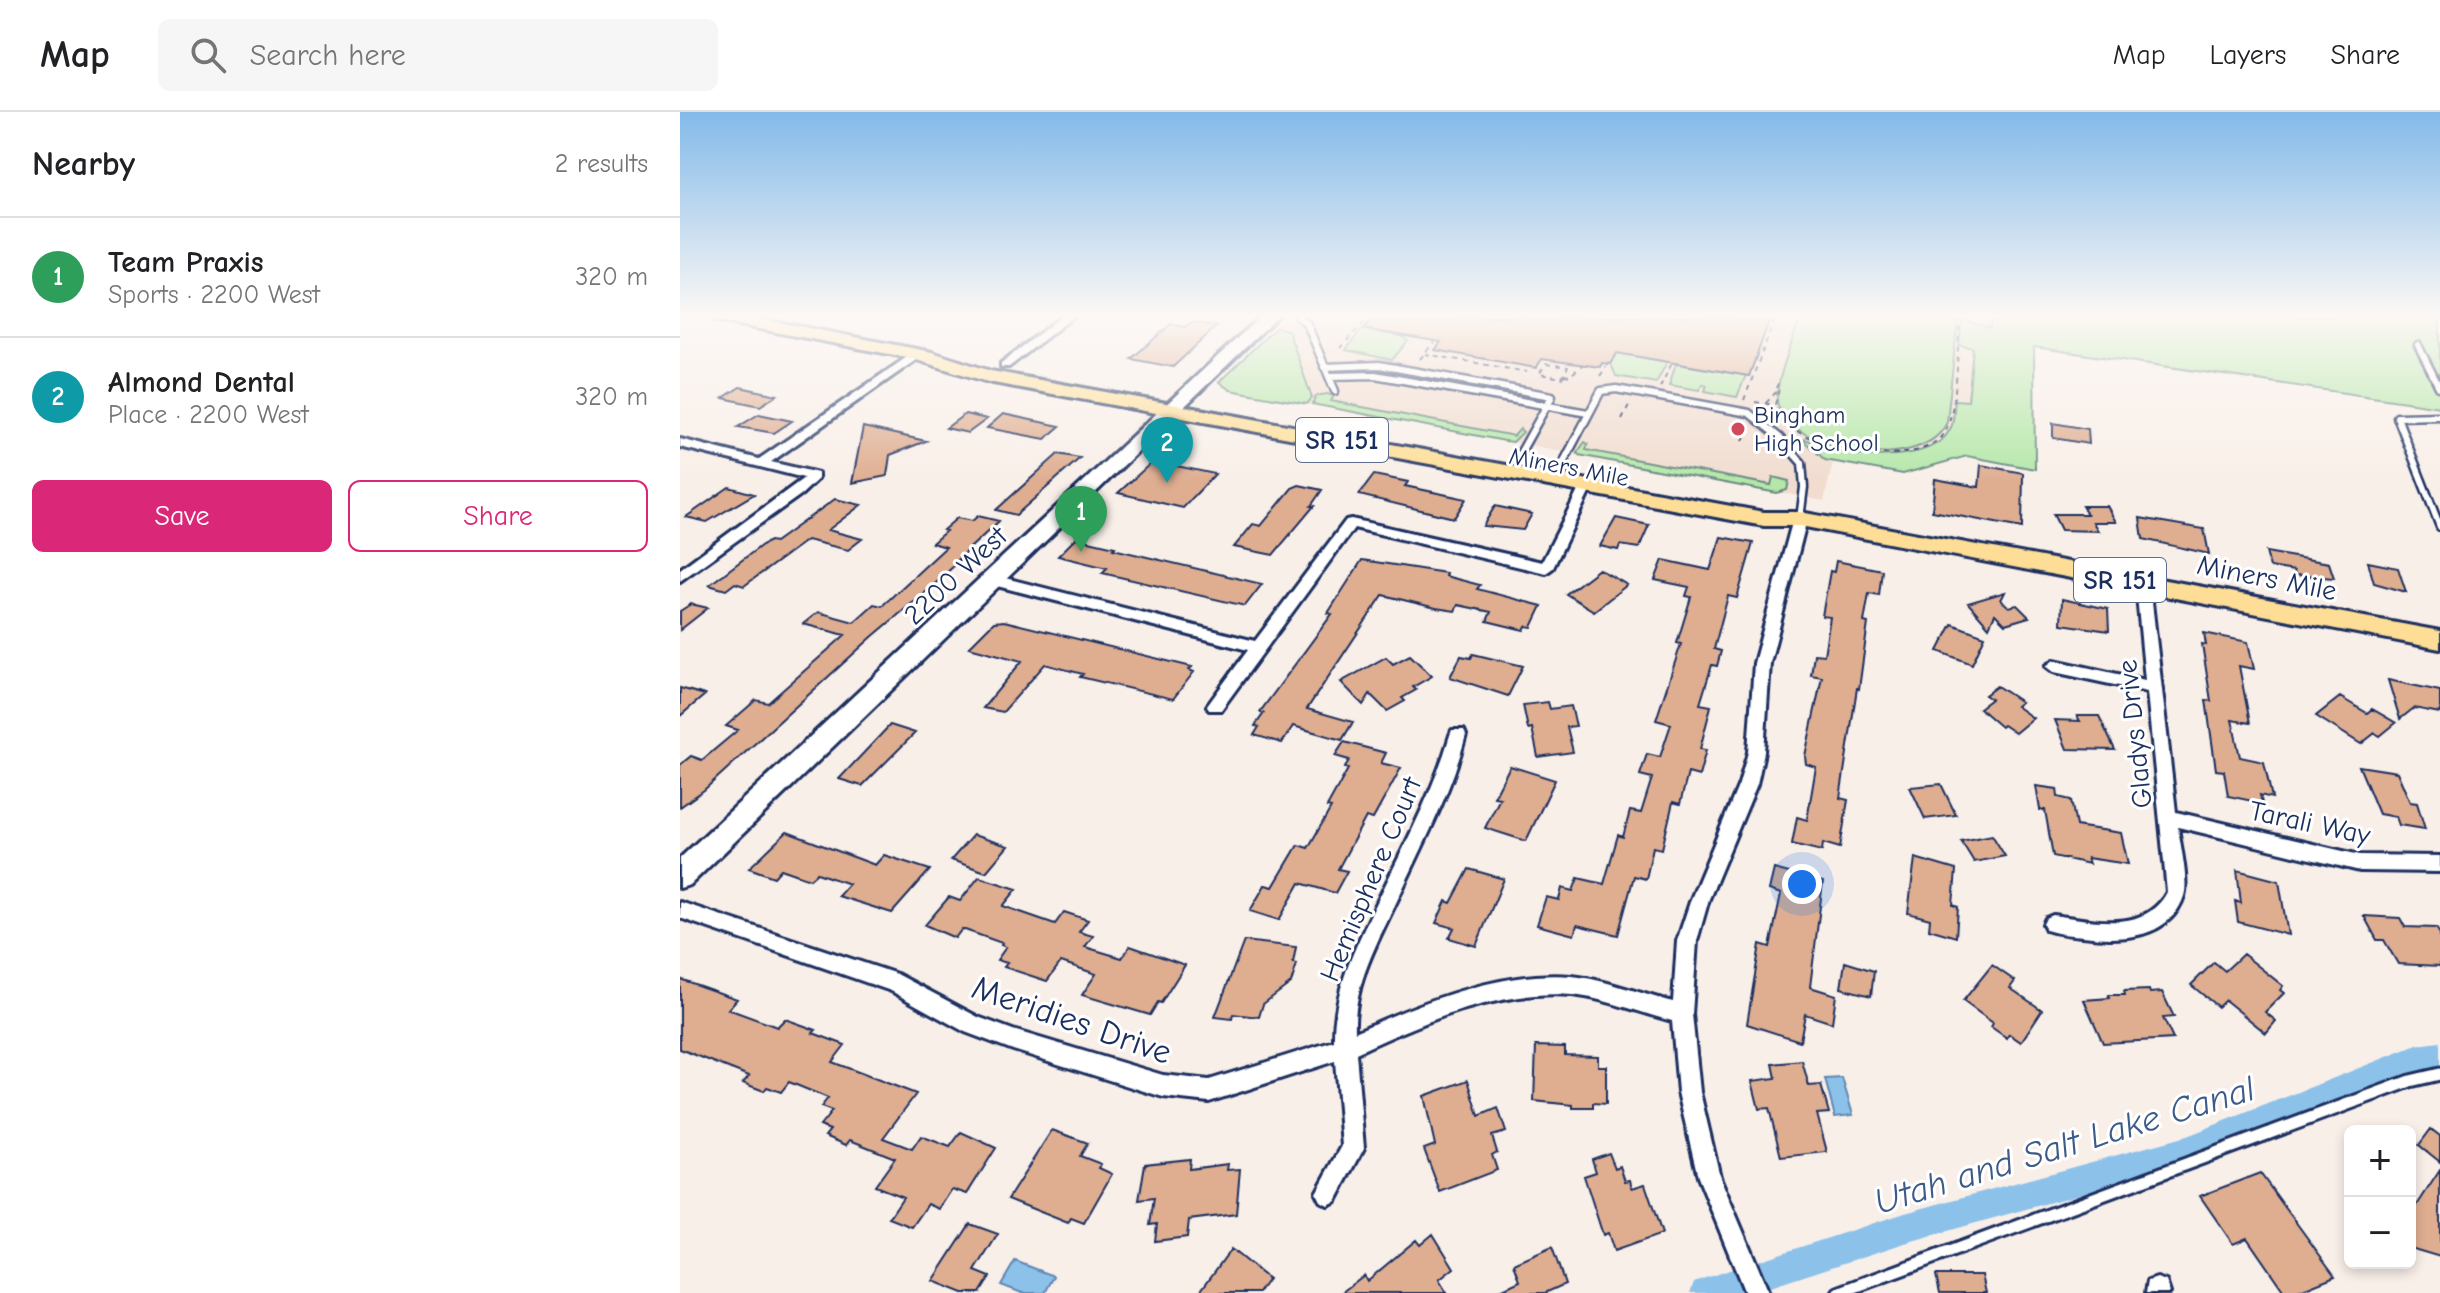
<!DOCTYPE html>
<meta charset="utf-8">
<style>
body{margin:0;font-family:"Comic Neue",sans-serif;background:#f6f6f6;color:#202124}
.controls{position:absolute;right:24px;bottom:24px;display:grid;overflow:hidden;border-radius:12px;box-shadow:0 4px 12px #0003}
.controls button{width:72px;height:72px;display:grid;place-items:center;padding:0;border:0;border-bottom:2px solid #e0e0e0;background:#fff;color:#202124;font:40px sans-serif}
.you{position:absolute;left:1122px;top:772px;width:28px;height:28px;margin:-20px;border:6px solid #fff;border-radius:50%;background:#1a73e8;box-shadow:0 0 0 12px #1a73e833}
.badge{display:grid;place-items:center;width:52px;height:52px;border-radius:50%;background:#db2777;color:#fff;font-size:26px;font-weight:700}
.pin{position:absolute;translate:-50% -66px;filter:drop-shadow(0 2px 4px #0008)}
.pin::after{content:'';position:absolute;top:42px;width:28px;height:24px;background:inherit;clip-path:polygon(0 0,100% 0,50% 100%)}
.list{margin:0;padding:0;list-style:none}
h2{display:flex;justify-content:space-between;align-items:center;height:104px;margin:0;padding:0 32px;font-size:34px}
h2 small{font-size:26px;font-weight:400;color:#757577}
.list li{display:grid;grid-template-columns:52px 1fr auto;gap:24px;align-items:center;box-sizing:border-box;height:120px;padding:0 32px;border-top:2px solid #e0e0e0}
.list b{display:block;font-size:30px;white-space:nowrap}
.list p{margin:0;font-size:26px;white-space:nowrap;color:#757577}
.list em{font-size:26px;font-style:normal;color:#757577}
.actions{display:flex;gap:16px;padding:24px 32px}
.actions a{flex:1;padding:18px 0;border:2px solid #db2777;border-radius:12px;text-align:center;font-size:28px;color:#db2777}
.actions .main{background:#db2777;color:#fff}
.icon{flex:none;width:44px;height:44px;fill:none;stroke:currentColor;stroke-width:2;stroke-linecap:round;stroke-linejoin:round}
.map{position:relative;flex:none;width:1760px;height:1181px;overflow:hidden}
header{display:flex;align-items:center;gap:48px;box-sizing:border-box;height:112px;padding:0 40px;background:#fff;border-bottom:2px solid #e0e0e0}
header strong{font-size:38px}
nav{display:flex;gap:44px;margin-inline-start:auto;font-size:28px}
.search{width:560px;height:72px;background:#f6f6f6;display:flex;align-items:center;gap:20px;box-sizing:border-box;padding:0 28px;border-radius:12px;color:#757577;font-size:30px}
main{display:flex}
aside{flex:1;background:#fff}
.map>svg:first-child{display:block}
.built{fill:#f1dccf}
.green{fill:#b4e7a8;stroke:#688b83;stroke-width:2}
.water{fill:#8cc2ea;stroke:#5f87b2;stroke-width:2}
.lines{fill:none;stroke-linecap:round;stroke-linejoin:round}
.canal{fill:#8cc2ea;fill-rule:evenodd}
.building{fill:#dfae91;stroke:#1b2f5e;stroke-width:2}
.lane-far1-casing{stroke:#1b2f5e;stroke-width:11}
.lane-casing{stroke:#1b2f5e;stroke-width:17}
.street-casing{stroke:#1b2f5e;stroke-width:6}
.secondary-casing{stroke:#1b2f5e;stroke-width:6}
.primary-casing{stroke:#1b2f5e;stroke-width:6}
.path{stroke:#1b2f5e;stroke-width:2;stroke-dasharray:5 5;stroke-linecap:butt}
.lane-far1{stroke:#fff;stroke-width:6}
.lane{stroke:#fff;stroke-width:11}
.street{fill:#fff;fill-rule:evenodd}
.secondary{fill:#fff;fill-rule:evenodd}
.primary{fill:#fede96;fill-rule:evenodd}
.poi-dot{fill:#d1495b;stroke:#fff;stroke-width:3}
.labels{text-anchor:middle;stroke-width:6;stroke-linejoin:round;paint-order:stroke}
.far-poi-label{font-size:24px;fill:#1b2f5e;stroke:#fff;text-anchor:start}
.far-street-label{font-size:24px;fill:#1b2f5e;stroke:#fff}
.shield{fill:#fff;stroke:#5f6d8e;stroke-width:2}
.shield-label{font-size:26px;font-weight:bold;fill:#1b2f5e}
.street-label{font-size:28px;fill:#1b2f5e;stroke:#fff}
.near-street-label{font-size:34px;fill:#1b2f5e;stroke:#fff}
.near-water-label{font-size:36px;font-style:italic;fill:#3d5b88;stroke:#fff}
</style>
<header>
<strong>Map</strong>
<div class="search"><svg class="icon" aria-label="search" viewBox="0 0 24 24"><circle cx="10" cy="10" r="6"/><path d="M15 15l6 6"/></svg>Search here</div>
<nav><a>Map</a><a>Layers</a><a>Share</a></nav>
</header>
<main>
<aside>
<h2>Nearby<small>2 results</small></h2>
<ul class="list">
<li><span class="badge" style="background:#2e9e5b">1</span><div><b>Team Praxis</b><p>Sports · 2200 West</p></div><em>320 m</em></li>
<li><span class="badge" style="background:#0f9aa8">2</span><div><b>Almond Dental</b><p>Place · 2200 West</p></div><em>320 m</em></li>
</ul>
<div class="actions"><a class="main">Save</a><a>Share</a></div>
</aside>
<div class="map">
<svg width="1760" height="1181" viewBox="0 0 1760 1181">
<rect width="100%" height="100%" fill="#f9efe9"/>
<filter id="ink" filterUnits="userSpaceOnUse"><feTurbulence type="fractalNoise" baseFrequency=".0125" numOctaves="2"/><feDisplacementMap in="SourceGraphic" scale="16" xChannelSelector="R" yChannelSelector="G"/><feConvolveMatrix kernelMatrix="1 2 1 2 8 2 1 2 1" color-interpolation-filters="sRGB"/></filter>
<g filter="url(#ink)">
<path class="built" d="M607 204H1353L1355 357 1287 344 1223 362 1153 350 1144 389 542 275 539 270Z"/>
<path class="green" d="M1121 204H1278L1267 310C1245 362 1115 342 1098 293 1092 276 1115 223 1121 204Z
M1311 204H1760V295L1354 235 1355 357 1287 344 1223 362 1145 348 1122 327C1133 328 1145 336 1157 339 1187 346 1259 350 1272 313 1274 305 1274 296 1275 288L1288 289 1293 236 1279 233 1282 208 1310 216Z
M596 215 608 218 632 286 627 292 550 278 539 270Z
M681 218 721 224 728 229 712 248 666 238Z
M937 241 987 250 976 271 936 264 931 252Z
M996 252 1066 263 1057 285 1025 279 1027 273 1022 272 1019 278 989 273Z
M647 282 654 284 651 289 834 324 840 317 843 320 833 330 825 329 632 292 636 284Z
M905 330 908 332 906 338 1091 373 1093 365 1109 369 1107 378 1097 381 899 343 897 341Z"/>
<path class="water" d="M1162 966 1173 1003 1155 1005 1145 967Z
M335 1149 374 1164 365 1181H342L321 1173Z"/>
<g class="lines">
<path class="canal" d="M1760 930V956L1737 959 1507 1052 1225 1131 1072 1181H1010L1014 1170 1025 1166 1225 1101 1507 1024 1737 933Z"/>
</g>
<path class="building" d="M695 204H1091L1069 264 937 241 931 252 922 251 920 255 862 247 856 256 755 238 761 230 683 217Z
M511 210 537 214 493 255 451 247 491 212 505 215Z
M60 275 97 283 80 294 43 286Z
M79 302 112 309 94 321 58 315Z
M285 302 307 307 288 321 266 316Z
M323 302 351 308 380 314 365 327 307 316Z
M1373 311 1408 317 1409 332 1373 326Z
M183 315 246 329 210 343 207 364 172 371Z
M378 342 400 346 336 403 316 398Z
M473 349 535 362 503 396 438 381Z
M1301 353 1343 361 1342 416 1252 399 1255 367 1299 375Z
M694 363 728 370 725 374 786 387 774 406 679 383Z
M619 373 642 378 631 394H634L593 443 554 435 573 412 581 414 612 376Z
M49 375 74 382 27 410 6 405Z
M155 387 181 393 148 418 182 427 168 438 127 428 64 474 55 471 46 478 29 473 82 433 90 429 95 430Z
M815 394 852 402 843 418 803 414Z
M1402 394H1427L1436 410H1413L1418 419 1381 418 1373 402H1407Z
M298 404 319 409 277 448H280L256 471 192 525 24 678 0 695V653L11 644 22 648 58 618 46 614 76 588 88 591 165 523 123 512 138 500 174 510 194 492 202 494 266 435 252 431 266 419 263 418 277 406 292 409Z
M936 406 969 413 959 436 940 433 938 438 920 434Z
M1460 406 1524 417 1529 442 1463 427Z
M1041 425 1073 431 1057 486 1048 484 1034 537 1041 539 1037 554 1032 553 1020 592 1031 594 1020 637 1026 638 1019 664 1008 661 1000 692 993 690 982 737 973 735 966 767 954 764 938 823 897 813 894 823 857 813 866 785 879 788 882 776 893 779 898 766 924 772 938 723 943 725 950 699 961 701 972 666 960 663 967 642 980 645 991 612 976 608 1001 532 997 531 1011 485 1006 484 1009 475 975 468 983 448 1030 458Z
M396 426 435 435 433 437 582 472 565 494 422 461 427 456 378 444Z
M1586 440 1649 451 1654 466 1615 463 1614 459 1590 455Z
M682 448 766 461 765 464 800 473 797 477 862 494 852 515 846 514 844 518 807 509 811 500 778 493 775 499 756 496 703 483 627 597 673 610 662 628 613 614 602 631 574 623 579 615 575 614 584 601 580 600 652 502 648 501Z
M1156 449 1202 458 1199 483 1189 481 1184 510 1188 511 1179 577 1177 576 1160 686 1168 688 1160 736 1143 731 1142 739 1112 732 1117 705 1127 708 1136 655 1126 652 1125 644 1142 565 1131 563 1134 542 1144 543 1150 505 1142 504 1150 459 1154 460Z
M1688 450 1718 456 1726 480 1694 471Z
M919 457 947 473 914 499 886 482Z
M1325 480 1321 488 1329 495 1337 493 1349 505 1325 512 1315 502 1309 515 1288 491Z
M1382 487 1428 497 1429 519 1381 512Z
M11 492 28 496 0 518V499Z
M324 509 512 555 509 558 514 560 493 587 400 565 403 562 365 552 323 600 303 596 342 549 289 535 314 510Z
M1272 512 1305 524 1292 552 1258 539Z
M1524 521 1568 530 1574 557 1559 554 1570 611 1552 608 1560 645 1584 650 1592 686 1580 683 1582 691 1548 684 1544 659 1536 658 1526 588 1531 589 1522 532 1526 533Z
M793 542 843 554 828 584 770 565 781 544 791 546Z
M730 543 752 564 733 575 736 578 722 586 725 589 707 599 690 582 683 593 661 570 706 545 713 552Z
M1708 568 1760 579V601L1734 596 1720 607Z
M1317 574 1341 590 1336 594 1353 606 1335 621 1323 613 1321 615 1299 596 1311 587 1305 583Z
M0 576 25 583 0 604Z
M1660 585 1687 601 1692 597 1716 611 1700 624 1695 621 1681 632 1636 604Z
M868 590 870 597 891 594 896 614 887 615 893 640 858 645 852 616 848 617 843 593Z
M1397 604H1419L1435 638 1387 637 1375 608 1400 609Z
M210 613 235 621 182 674 159 667Z
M664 630 706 641 701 651 721 656 693 707 686 705 658 757 667 759 655 781 620 771 599 808 570 799 585 773 593 775 618 733 628 736 651 696 647 695 668 657 665 656 669 648 655 644Z
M830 654 875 668 846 729 805 716 820 686 814 685Z
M1679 654 1717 660 1730 690 1737 691 1745 717 1719 713 1716 705 1699 702Z
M1261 672 1276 703 1245 707 1230 675Z
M1356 674 1377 677 1378 685 1391 688 1396 714 1441 721 1448 752 1407 746 1409 752 1373 744 1365 698H1360Z
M107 720 195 753 204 743 250 758 212 801 158 784 169 772 137 761 130 767 101 757 94 765 69 756Z
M293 723 328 734 306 760 271 748Z
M1312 723 1325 744 1294 750 1281 729Z
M1235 746 1276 758 1273 793 1278 795 1276 825 1249 817 1250 807 1228 801Z
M789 757 824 767 796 834 769 826 774 816 756 811 766 789 771 791Z
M1094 757 1143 770 1130 875 1156 883 1152 911 1125 902 1120 929 1067 912 1080 832 1090 835 1101 782 1089 778Z
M1557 758 1599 769 1608 823 1558 810 1555 789 1561 791Z
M299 765 337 777 323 794 375 812 384 800 408 808 399 820 413 824 405 835 442 846 450 834 505 853 481 891 478 890 470 903 402 883 416 862 381 850 367 869 324 855 327 851 317 848 326 835 321 833 322 831 282 817 275 826 245 813 269 785 280 789Z
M1684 804 1720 806 1725 815 1756 816 1760 822V854L1718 852 1704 828H1697Z
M564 829 616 835 613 851 617 852 611 871 583 892 579 905 553 902 552 907 535 905Z
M1563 842 1603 874 1600 878 1604 881 1585 900 1596 909 1586 921 1545 888 1538 895 1511 873 1534 850 1545 859Z
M1165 850 1194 859 1191 884 1161 876Z
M1312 853 1335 869 1330 876 1362 898 1341 930 1329 922 1327 926 1311 915 1313 911 1283 889Z
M0 867 57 887 48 897 97 915 105 907 136 918 133 921 165 933 152 950 236 982 203 1026 232 1037 241 1024 270 1035 281 1020 316 1036 287 1082 272 1077 259 1097 248 1092 232 1115 209 1106 223 1085 195 1074 215 1046 170 1028 166 1033 145 1024 150 1018 140 1014 152 999 141 995 148 986 109 970 101 980 87 975 84 979 63 971 69 964 0 937Z
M1469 878 1470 881 1482 880 1494 905 1483 906 1493 927 1423 931 1404 888 1430 886 1429 883H1445L1444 879Z
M856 934 885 935V943L918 944V954H926V992L913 991V996H893V993L854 989Z
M1122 949 1129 974 1141 973 1149 1001 1137 1002 1147 1040 1101 1045 1089 996 1079 997 1072 969 1096 966 1093 952Z
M788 968 799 1004 818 996 826 1020 812 1024 817 1040 812 1043 817 1058 760 1080 744 1037 755 1033 744 984Z
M1751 1017 1760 1024V1050L1739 1033Z
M372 1018 408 1031 400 1044 421 1052 419 1056 432 1062 404 1111 391 1106 388 1111 328 1087Z
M929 1041 935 1056 940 1054 945 1069 950 1068 952 1076 965 1072 982 1122 934 1139 928 1121 923 1123 904 1064 916 1060 912 1047Z
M510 1047 509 1057 548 1052 547 1058 560 1057 556 1102 509 1108 507 1125 475 1129 477 1112 470 1113 474 1086 459 1088 465 1052Z
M1760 1058V1145L1730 1136V1104Z
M1580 1061 1655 1164 1613 1181H1605L1567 1126 1553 1132 1520 1084Z
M290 1112 318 1122 295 1159 310 1165 300 1181H283L253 1169Z
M753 1122 774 1156 759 1168 767 1181H661L684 1163 687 1169 736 1128 740 1133Z
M872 1135 885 1172 865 1181H814L840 1169 834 1152Z
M551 1137 588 1167 578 1181H519Z
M1256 1163H1302L1306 1181H1260Z"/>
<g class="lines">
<g class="lane-far1-casing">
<path id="lane-far1" d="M618 204 627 212 655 279
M1738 233 1759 275
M644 255 699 253 872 284 838 345
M649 264 695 263 908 301
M1760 304 1717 305 1760 415
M882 353 921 279 936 277 1069 301 1099 325 1122 351 1124 375 1120 407
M394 392 411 396"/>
</g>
<g class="lane-casing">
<path id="lane" d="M1158 1181 1730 969 1760 962"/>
</g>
<g class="street-casing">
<path id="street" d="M382 204H394L329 255H321V251Z
M233 241 243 243 91 350 138 361V367L122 382 0 469V457L124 366 0 335V327L79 347Z
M907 369 913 373 873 456 866 461 674 416 541 598H529L527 594 568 538 313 473 306 468 313 463 575 529 666 408 671 407 862 450 901 373Z
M1120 403 1127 407 1090 551 1084 640 1077 672 1029 787 1017 829 1012 902 1020 980 1040 1065 1089 1181H1065L1018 1065 998 980 992 909C961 901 923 886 892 883 819 877 740 911 676 941L684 1036 656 1089 648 1093 640 1089 636 1081 662 1034 655 949 529 990 483 985 333 938 285 920 211 879 0 806V790L217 862 298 905 333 918 483 963 529 968 654 929C653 877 676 834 698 788 724 734 753 681 770 623L772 618H784L786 623C770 683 741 737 715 793 696 833 673 874 675 920 739 891 821 858 892 864 924 867 961 882 993 890L997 829 1011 787 1059 672 1068 640 1074 551 1113 407Z
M1463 468 1470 473 1496 700 1680 743 1760 744V760L1680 759 1498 715C1500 732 1509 769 1504 784 1490 827 1441 829 1403 824 1391 823 1378 822 1366 818L1363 812 1366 806 1373 803C1412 808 1465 822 1487 780L1467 580 1374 560 1366 554 1374 548 1465 568 1456 473Z
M1477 1166 1486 1169 1490 1181H1466L1468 1169Z"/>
</g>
<g class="secondary-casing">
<path id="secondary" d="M581 204H598L10 773 0 776V746Z"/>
</g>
<g class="primary-casing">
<path id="primary" d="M30 204H66L252 240 311 259 1084 400H1120L1760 519V537L1120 414H1084L308 270 230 246 38 209Z"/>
</g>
<path class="path" d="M660 236 690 204
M745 242 847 260
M740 247 755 229
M866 252 888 255 882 266 859 262Z
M884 263 890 264 903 252
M920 264 928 252
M980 275 993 249
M1096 276 1100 267
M1064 288 1096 204
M1075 290 1095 293
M1086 291 1099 277 1095 293C1100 302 1106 311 1114 317 1145 339 1232 356 1261 325 1279 306 1277 232 1280 204
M942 307 949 293
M1063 329 1068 316"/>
<use href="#lane-far1" class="lane-far1"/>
<use href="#lane" class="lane"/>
<use href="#street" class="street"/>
<use href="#secondary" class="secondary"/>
<use href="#primary" class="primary"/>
</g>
</g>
<linearGradient id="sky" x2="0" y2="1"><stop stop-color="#83bae9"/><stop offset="0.55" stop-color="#fcf8f5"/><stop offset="1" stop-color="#fcf8f5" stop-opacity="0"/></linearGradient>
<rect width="1760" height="370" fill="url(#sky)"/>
<circle class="poi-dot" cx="1058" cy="317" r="8"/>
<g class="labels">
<g class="far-poi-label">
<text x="1074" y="311">Bingham<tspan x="1074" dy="28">High School</tspan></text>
</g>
<g class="far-street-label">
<text transform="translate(889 355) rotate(11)" y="8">Miners Mile</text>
</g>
<g class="shield">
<rect x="616" y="306" width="92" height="44" rx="6"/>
<rect x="1394" y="446" width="92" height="44" rx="6"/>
</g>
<g class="shield-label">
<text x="662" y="337">SR 151</text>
<text x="1440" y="477">SR 151</text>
</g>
<g class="street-label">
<text transform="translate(275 463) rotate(-43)" y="10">2200 West</text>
<text transform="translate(1587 465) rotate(11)" y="10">Miners Mile</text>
<text transform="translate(1454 622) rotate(-96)" y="10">Gladys Drive</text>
<text transform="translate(1630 710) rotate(12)" y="10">Tarali Way</text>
<text transform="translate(690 767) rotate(-67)" y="10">Hemisphere Court</text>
</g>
<g class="near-street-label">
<text transform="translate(392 907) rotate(19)" y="12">Meridies Drive</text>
</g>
<g class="near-water-label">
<text transform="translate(1384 1032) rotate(-17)" y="13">Utah and Salt Lake Canal</text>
</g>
</g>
</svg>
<div class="controls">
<button>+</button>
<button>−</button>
</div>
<div class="you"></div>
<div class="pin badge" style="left:401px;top:440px;background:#2e9e5b">1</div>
<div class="pin badge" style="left:487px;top:371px;background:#0f9aa8">2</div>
</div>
</main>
